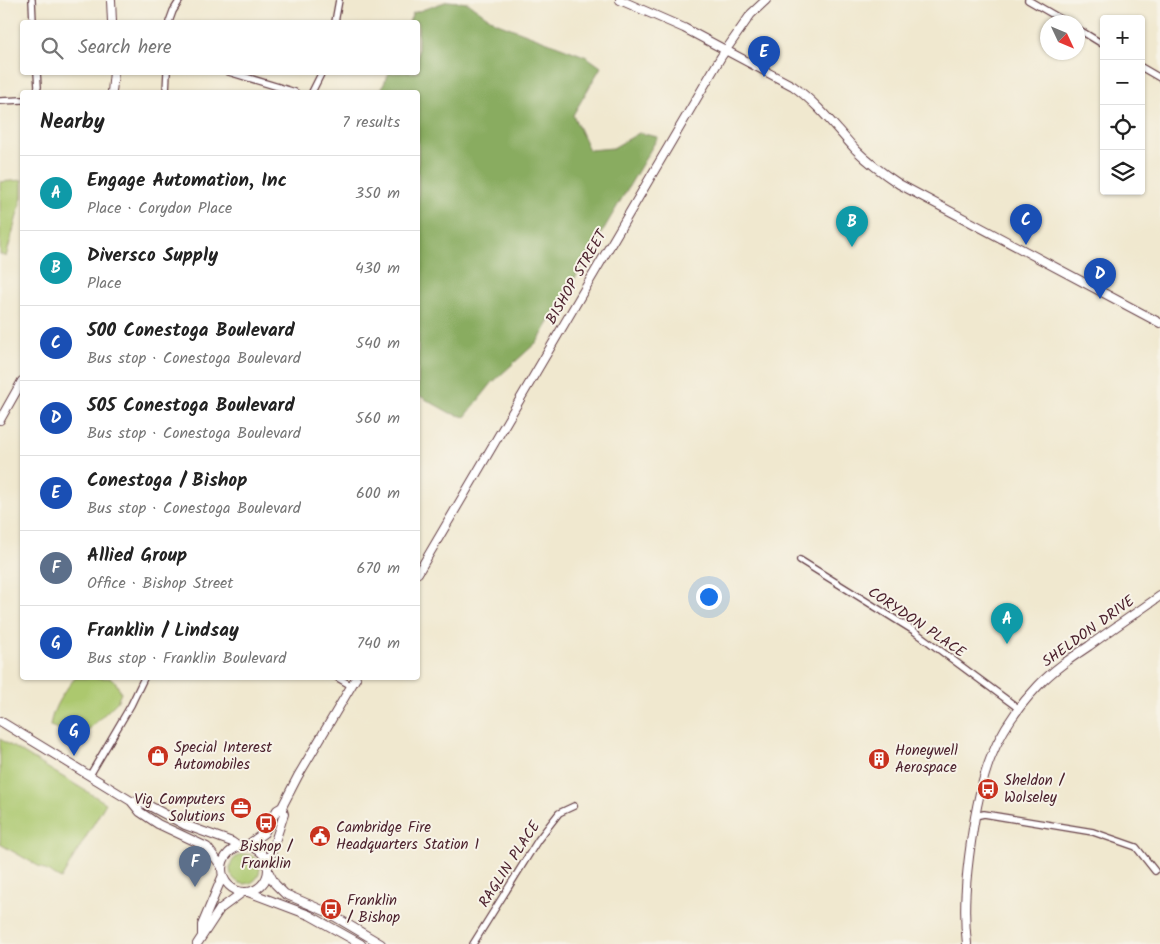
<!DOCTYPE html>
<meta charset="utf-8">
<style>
body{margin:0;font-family:Kalam,sans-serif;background:#f6f6f6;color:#222}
.controls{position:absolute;right:15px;top:15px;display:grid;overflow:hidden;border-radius:5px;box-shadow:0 1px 4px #0004}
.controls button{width:45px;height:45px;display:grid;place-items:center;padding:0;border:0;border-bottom:1px solid #e0e0e0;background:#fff;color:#222;font:25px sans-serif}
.compass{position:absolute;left:1040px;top:15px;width:45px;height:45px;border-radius:50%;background:#fff;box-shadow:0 1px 4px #0004;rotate:134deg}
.you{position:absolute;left:708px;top:596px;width:18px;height:18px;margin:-12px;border:4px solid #fff;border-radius:50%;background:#1a73e8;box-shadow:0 0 0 8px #1a73e833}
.badge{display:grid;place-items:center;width:32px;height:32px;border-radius:50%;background:#c8321e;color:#fff;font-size:16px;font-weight:700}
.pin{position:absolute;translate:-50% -41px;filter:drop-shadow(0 1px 2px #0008)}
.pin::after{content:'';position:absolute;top:26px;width:18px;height:15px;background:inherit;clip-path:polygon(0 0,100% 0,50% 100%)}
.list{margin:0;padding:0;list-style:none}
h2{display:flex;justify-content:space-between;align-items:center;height:65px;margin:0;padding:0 20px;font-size:21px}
h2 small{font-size:16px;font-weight:400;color:#767676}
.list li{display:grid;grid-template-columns:32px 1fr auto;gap:15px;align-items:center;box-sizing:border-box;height:75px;padding:0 20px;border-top:1px solid #e0e0e0}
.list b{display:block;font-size:19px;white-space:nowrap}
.list p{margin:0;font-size:16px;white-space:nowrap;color:#767676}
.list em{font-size:16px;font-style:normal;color:#767676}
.icon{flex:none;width:28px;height:28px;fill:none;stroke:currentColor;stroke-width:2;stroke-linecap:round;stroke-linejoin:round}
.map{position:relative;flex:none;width:1160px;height:944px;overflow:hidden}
.search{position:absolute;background:#fff;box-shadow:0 1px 4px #0004;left:20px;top:20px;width:400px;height:55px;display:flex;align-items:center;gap:12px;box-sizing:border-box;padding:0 18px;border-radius:5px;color:#767676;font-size:19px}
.panel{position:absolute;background:#fff;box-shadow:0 1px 4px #0004;left:20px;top:90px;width:400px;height:590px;border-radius:5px}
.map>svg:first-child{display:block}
.green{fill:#acc86e;stroke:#7b744c}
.forest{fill:#89ac61;stroke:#6a6646}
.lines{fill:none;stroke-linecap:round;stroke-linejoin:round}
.street-casing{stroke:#633d44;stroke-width:8}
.secondary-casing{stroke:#633d44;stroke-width:10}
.street{stroke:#fff;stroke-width:5.5}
.secondary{stroke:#fff;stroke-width:8}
.labels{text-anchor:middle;stroke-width:4;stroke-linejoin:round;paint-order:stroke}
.street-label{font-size:15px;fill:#4a1f2b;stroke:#f7f3e8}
.poi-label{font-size:15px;fill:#4a1f2b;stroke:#f7f3e8;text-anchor:start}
</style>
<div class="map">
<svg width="1160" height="944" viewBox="0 0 1160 944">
<rect width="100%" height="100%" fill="#f7f3e8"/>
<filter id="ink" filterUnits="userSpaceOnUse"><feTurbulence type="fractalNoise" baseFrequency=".02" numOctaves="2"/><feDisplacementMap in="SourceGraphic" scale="10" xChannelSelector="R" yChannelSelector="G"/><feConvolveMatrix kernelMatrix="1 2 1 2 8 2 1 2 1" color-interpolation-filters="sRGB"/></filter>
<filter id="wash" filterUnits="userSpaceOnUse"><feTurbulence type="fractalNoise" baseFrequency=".0096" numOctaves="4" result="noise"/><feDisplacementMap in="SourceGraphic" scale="20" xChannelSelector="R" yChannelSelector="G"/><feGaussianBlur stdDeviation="1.12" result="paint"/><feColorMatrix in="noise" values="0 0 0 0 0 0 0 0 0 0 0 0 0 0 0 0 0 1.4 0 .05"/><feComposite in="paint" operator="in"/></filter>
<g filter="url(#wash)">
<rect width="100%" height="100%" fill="#f0e8cf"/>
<path class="green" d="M22 180V197L6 257 0 254V182Z
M75 678H110L115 681 121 693 117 702 83 735 69 733 50 726C53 706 63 693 75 678Z
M0 739 106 803 61 879 0 844Z
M230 869a15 15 0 1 1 30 0a15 15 0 1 1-30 0Z"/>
<path class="forest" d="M448 1 468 3 495 22 587 57 601 67 573 115 589 150 613 148 639 133 658 137 538 341 492 383 465 417 450 413 418 395V92H380L389 73 418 72V22H409L413 13Z"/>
</g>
<g filter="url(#ink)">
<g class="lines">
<g class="street-casing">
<path id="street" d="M32 0 33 22
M1028 0 1066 22
M169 22 173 11 180 0
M335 22 339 0
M1078 29 1104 45
M1141 67 1160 78
M229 72 295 92
M36 92 38 87 37 72
M166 92 167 72
M312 92 322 72
M0 101 22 100
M800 560 914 631 1018 708
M338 678 352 686
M90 775 131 705 144 678
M975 816 984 814 1093 832 1136 847 1155 871
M473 944 538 840 559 813 574 806"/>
</g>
<g class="secondary-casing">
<path id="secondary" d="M111 0 112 22
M620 0 684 28 793 86C818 104 835 127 856 150 869 163 884 174 899 184L1160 323
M112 92 114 72
M0 420 22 381
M418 573 721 57 751 14 766 0
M0 721 131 801 140 812 158 824 207 847 222 867
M131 801 146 804 185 825 232 842 239 847
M246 846 264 833 277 810 282 807 298 776 356 678
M222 869a23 23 0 1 1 46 0a23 23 0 1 1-46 0Z
M267 866 284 814 282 807
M268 871 275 884 285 894 327 912 381 944
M248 892 309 915 361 944
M202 935V925L223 875
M197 944 220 909 243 892
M967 944C963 909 966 877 971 842 980 778 992 734 1038 686 1053 670 1071 658 1089 646 1112 629 1136 613 1160 596"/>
</g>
<use href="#street" class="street"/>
<use href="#secondary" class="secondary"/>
</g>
</g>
<defs>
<g id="shop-disc" transform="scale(1.125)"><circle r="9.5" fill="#c8321e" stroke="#f7f3e8"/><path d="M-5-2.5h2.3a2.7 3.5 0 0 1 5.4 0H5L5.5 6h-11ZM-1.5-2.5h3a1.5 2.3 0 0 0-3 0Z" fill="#fff"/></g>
<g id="building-disc" transform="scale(1.125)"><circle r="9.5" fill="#c8321e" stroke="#f7f3e8"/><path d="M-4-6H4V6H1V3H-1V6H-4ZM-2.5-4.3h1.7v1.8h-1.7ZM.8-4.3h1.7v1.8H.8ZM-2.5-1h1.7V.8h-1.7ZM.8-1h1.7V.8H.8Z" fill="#fff"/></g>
<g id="bus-disc" transform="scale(1.125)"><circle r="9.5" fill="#c8321e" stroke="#f7f3e8"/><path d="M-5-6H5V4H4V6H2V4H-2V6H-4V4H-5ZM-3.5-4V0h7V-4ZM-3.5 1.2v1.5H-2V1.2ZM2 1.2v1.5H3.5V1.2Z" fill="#fff"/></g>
<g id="office-disc" transform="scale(1.125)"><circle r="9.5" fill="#c8321e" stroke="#f7f3e8"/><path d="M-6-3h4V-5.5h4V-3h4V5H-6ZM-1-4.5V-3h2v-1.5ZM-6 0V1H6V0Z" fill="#fff"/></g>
<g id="civic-disc" transform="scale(1.125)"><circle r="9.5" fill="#c8321e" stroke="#f7f3e8"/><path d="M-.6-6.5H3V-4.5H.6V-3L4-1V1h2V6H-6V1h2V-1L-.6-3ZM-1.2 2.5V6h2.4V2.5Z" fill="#fff"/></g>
</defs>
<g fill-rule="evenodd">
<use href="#shop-disc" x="158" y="756"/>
<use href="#building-disc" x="879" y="759"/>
<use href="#bus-disc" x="988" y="789"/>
<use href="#office-disc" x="241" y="808"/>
<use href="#bus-disc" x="266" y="823"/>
<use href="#civic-disc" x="320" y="836"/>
<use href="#bus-disc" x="331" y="909"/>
</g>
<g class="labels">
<g class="street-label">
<text transform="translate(576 277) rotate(-60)" y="5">BISHOP STREET</text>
<text transform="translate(917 622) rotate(34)" y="5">CORYDON PLACE</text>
<text transform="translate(1088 631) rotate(-36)" y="5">SHELDON DRIVE</text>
<text transform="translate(509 864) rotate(-57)" y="5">RAGLIN PLACE</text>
</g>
<g class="poi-label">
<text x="174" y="752">Special Interest<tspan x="174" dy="17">Automobiles</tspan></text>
<text x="895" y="755">Honeywell<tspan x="895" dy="17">Aerospace</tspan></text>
<text x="1004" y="785">Sheldon /<tspan x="1004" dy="17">Wolseley</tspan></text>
<text x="225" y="804" text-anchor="end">Vig Computers<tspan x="225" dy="17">Solutions</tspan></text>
<text x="336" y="832">Cambridge Fire<tspan x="336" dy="17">Headquarters Station 1</tspan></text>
<text x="266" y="851" text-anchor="middle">Bishop /<tspan x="266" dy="17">Franklin</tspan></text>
<text x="347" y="905">Franklin<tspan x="347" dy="17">/ Bishop</tspan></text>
</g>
</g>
</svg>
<div class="controls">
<button>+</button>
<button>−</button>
<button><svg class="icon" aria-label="locate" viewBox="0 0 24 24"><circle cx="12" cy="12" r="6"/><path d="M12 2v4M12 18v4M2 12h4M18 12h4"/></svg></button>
<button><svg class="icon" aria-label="layers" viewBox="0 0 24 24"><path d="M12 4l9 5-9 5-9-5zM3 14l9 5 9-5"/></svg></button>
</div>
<svg class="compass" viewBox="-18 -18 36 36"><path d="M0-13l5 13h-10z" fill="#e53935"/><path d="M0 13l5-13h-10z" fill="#767676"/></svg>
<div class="you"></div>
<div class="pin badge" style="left:1007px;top:644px;background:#0f9aa8">A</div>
<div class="pin badge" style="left:852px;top:247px;background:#0f9aa8">B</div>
<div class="pin badge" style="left:1026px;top:245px;background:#1a4fb4">C</div>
<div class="pin badge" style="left:1100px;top:299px;background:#1a4fb4">D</div>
<div class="pin badge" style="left:764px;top:77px;background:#1a4fb4">E</div>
<div class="pin badge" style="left:195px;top:887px;background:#5c6f8a">F</div>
<div class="pin badge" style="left:74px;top:756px;background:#1a4fb4">G</div>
<div class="search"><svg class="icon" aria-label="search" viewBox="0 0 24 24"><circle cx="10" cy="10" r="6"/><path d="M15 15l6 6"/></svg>Search here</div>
<section class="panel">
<h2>Nearby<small>7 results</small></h2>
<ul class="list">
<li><span class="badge" style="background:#0f9aa8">A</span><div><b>Engage Automation, Inc</b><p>Place · Corydon Place</p></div><em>350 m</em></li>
<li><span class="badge" style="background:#0f9aa8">B</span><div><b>Diversco Supply</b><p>Place</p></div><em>430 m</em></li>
<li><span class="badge" style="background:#1a4fb4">C</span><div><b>500 Conestoga Boulevard</b><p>Bus stop · Conestoga Boulevard</p></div><em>540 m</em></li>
<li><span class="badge" style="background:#1a4fb4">D</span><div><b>505 Conestoga Boulevard</b><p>Bus stop · Conestoga Boulevard</p></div><em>560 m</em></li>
<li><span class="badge" style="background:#1a4fb4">E</span><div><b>Conestoga / Bishop</b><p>Bus stop · Conestoga Boulevard</p></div><em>600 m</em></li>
<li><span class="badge" style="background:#5c6f8a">F</span><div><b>Allied Group</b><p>Office · Bishop Street</p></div><em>670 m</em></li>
<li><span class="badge" style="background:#1a4fb4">G</span><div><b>Franklin / Lindsay</b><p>Bus stop · Franklin Boulevard</p></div><em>740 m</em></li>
</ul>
</section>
</div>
